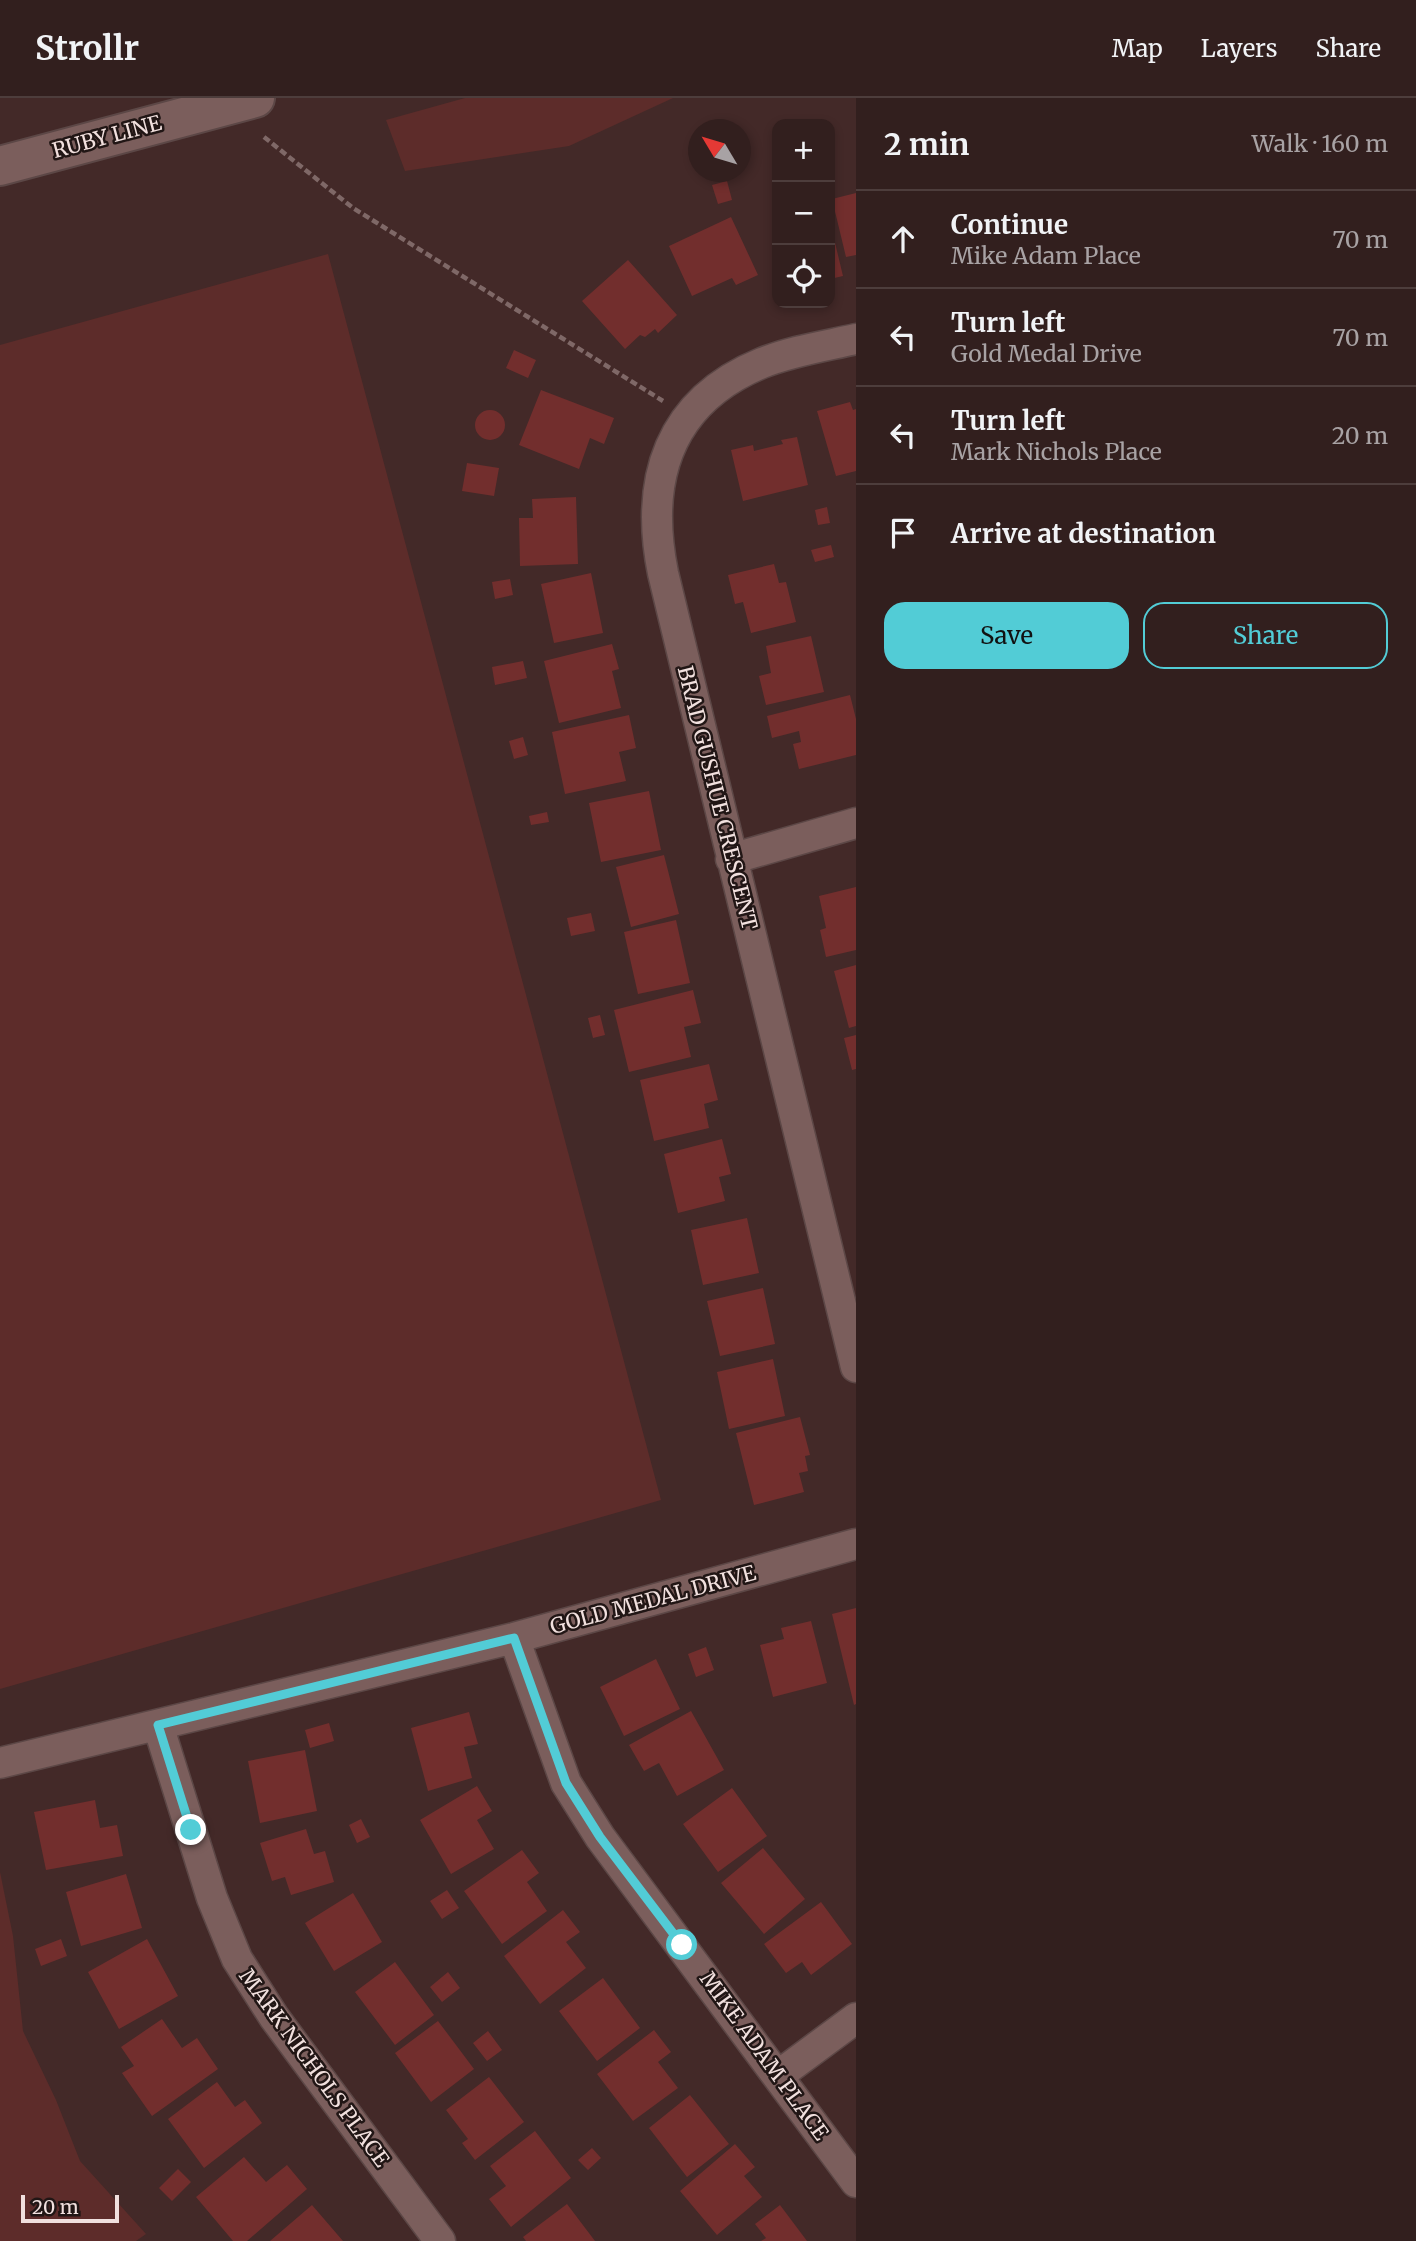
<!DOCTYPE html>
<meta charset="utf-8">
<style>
body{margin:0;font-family:Merriweather,serif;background:#3a2727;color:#f1f3f6}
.controls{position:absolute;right:21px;top:21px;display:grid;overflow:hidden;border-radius:14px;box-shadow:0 4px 10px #0003}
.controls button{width:63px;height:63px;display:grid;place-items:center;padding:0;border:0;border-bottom:2px solid #4d3d3c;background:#321f1e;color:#f1f3f6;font:35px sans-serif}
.compass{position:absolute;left:688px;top:21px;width:63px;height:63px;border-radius:50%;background:#321f1e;box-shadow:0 4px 10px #0003;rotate:308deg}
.scale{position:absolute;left:21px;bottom:18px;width:98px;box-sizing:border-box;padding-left:7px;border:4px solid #f1e0de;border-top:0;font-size:19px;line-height:24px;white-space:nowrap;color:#f1e0de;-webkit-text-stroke:5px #211615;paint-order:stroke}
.stop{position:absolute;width:21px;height:21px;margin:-16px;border:5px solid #52ccd6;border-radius:50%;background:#fff}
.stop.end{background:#52ccd6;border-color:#fff;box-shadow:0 2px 7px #0008}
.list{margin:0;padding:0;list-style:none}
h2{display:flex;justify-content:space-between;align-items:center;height:91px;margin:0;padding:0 28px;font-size:30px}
h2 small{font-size:23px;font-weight:400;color:#a8a2a4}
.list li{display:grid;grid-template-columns:46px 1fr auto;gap:21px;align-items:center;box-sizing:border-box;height:98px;padding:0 28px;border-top:2px solid #4d3d3c}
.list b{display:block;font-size:26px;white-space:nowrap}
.list p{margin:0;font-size:23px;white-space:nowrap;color:#a8a2a4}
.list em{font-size:23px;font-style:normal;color:#a8a2a4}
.actions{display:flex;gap:14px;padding:21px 28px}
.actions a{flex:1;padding:16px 0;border:2px solid #52ccd6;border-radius:21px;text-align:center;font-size:24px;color:#52ccd6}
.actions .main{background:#52ccd6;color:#111}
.icon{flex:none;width:38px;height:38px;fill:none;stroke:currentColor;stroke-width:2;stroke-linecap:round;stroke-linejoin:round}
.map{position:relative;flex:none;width:856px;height:2143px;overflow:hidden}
header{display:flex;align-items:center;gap:42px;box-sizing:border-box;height:98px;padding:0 35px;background:#321f1e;border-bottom:2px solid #4d3d3c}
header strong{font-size:33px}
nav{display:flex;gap:38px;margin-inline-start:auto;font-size:24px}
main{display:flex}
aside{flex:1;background:#321f1e}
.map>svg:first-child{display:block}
.green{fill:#5d2c2a}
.building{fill:#722e2d}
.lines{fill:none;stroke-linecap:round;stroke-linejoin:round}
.minor-casing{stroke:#5c4746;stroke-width:33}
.secondary-casing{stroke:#5c4746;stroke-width:42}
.path{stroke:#7f6867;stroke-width:4.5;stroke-dasharray:7 3.5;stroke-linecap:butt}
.minor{stroke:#7b5e5c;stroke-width:30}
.secondary{stroke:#7b5e5c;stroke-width:38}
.route{stroke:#52ccd6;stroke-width:9}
.labels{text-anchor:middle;stroke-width:5;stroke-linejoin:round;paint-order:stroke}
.street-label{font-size:21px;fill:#f1e0de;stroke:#211615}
</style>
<header>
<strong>Strollr</strong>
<nav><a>Map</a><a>Layers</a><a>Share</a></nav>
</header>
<main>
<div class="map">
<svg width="856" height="2143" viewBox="0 0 856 2143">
<rect width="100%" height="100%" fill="#432928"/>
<path class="green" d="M465 0H673L569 48 405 73 386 22Z
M328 156 661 1402 0 1591V247Z
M0 1774 13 1838 23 1933 56 2002 80 2063 146 2136 136 2143H0Z"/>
<path class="building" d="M727 83 732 102 718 106 712 87Z
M856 95V157L846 159 832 101Z
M731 119 758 177 736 187 732 180 692 198 669 148Z
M832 132 843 178 830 181V133Z
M628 162 677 217 658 235 655 231 645 239 640 237 625 251 582 203Z
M514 252 536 262 528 280 506 270Z
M541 292 614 320 604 346 590 340 579 371 519 347Z
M850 304 853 312 856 311V373L836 378 817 313Z
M475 327a15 15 0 1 1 30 0a15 15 0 1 1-30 0Z
M797 339 808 387 743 403 731 352 753 347 754 353 783 346 781 342Z
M467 365 499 370 494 398 462 393Z
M576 399 578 466 520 468 519 420H533L532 401Z
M827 409 830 425 818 427 815 412Z
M831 447 834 459 815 464 811 452Z
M774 466 779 485 786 484 796 524 751 535 743 504 735 506 728 477Z
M591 475 603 535 554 545 541 486Z
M510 481 513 497 495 501 492 484Z
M811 538 824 594 766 607 759 578 771 575 766 548Z
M612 546 619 571 612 573 621 610 559 625 544 563Z
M523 563 527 580 495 587 492 569Z
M850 597 856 621V657L799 671 793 646 801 644 799 633 772 640 767 618Z
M629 617 636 650 619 654 626 683 565 696 552 634Z
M523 639 528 657 514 661 509 643Z
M649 693 661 752 601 764 589 705Z
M547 714 549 724 531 727 529 718Z
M664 757 679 816 631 829 616 769Z
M856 789V852L826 859 820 832 826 830 819 798Z
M591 815 595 833 571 838 567 820Z
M676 822 690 885 638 896 624 834Z
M856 867V928L849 930 834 873Z
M693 892 701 925 684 929 691 959 629 974 614 912Z
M600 917 605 937 593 940 588 920Z
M856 937V971L852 972 844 940Z
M709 966 718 1002 704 1006 709 1030 654 1043 640 982Z
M722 1041 731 1076 719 1079 725 1103 678 1115 664 1056Z
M747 1120 759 1175 703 1187 691 1132Z
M763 1190 775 1246 720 1258 707 1203Z
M773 1261 785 1318 729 1331 717 1274Z
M800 1319 810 1357 805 1358 808 1373 799 1375 804 1394 754 1407 736 1335Z
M856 1510V1606L854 1607 832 1516Z
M811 1523 827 1585 773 1599 760 1547 784 1541 781 1530Z
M706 1549 714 1572 696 1579 688 1556Z
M656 1561 680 1611 624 1638 600 1589Z
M691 1613 724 1672 677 1698 659 1665 644 1673 629 1647Z
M469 1614 478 1646 464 1649 472 1680 428 1693 411 1630Z
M329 1625 334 1643 310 1650 305 1632Z
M305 1652 317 1713 260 1725 248 1663Z
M477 1688 492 1713 477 1722 494 1751 451 1776 420 1722Z
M732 1690 767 1738 718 1774 683 1726Z
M95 1702 100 1730 117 1727 123 1758 46 1772 34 1714Z
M361 1721 370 1739 357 1745 349 1727Z
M306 1731 314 1756 325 1753 334 1784 291 1797 285 1779 272 1783 260 1745Z
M763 1750 805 1801 764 1836 721 1785Z
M522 1752 539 1775 527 1784 547 1813 502 1846 464 1793Z
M126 1776 142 1830 81 1848 66 1794Z
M447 1792 459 1810 442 1821 430 1803Z
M353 1795 382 1844 334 1873 305 1825Z
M821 1804 852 1846 811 1877 802 1864 786 1875 764 1846Z
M563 1812 580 1834 566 1844 586 1870 540 1906 504 1858Z
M61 1841 67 1858 41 1868 35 1851Z
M147 1841 178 1898 119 1931 88 1874Z
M395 1864 434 1917 395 1947 355 1894Z
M448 1874 460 1890 442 1904 430 1889Z
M603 1880 640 1930 597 1963 559 1913Z
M162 1921 182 1950 197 1940 218 1971 152 2018 122 1975 134 1968 121 1949Z
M438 1923 474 1971 431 2004 395 1955Z
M654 1932 671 1954 658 1964 678 1990 633 2023 597 1976Z
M488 1933 502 1952 487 1963 473 1945Z
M489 1979 524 2024 475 2062 462 2045 468 2041 446 2012Z
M217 1984 235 2009 245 2002 262 2025 204 2070 168 2021Z
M690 1997 729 2046 687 2079 649 2030Z
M535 2033 571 2080 511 2129 489 2101 506 2088 490 2068Z
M735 2046 755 2069 744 2078 762 2099 717 2137 680 2093Z
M592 2050 601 2060 588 2072 578 2062Z
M244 2059 266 2084 287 2067 307 2091 247 2143H233L196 2099Z
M178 2071 191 2084 172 2103 159 2090Z
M567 2106 595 2143H526L523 2139Z
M312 2107 343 2143H270Z
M780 2107 807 2143H761L766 2140 755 2126Z"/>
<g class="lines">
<g class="minor-casing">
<path id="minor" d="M856 241C825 248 792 253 762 265 669 303 644 381 663 475L856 1269
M731 761 856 725
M514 1540 566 1685 600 1739 856 2084
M158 1627 212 1800 237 1861 274 1919 440 2143
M0 1665 514 1540 856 1446
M779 1977 856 1920"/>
</g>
<g class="secondary-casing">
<path id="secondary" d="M0 68 255 0"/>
</g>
<path class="path" d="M264 39 353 110 663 303"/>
<use href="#minor" class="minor"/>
<use href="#secondary" class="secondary"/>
</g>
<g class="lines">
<path class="route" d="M191 1732 158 1627 514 1540 566 1685 600 1739 682 1847"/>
</g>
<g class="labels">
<g class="street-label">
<text transform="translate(107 39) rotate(-15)" y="7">RUBY LINE</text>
<text transform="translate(717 700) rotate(76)" y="7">BRAD GUSHUE CRESCENT</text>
<text transform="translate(653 1502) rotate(-15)" y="7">GOLD MEDAL DRIVE</text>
<text transform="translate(764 1958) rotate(54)" y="7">MIKE ADAM PLACE</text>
<text transform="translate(314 1970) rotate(54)" y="7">MARK NICHOLS PLACE</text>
</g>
</g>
</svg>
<div class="controls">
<button>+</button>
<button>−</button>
<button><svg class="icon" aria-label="locate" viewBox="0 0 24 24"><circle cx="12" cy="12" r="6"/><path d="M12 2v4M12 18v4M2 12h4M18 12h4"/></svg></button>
</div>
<svg class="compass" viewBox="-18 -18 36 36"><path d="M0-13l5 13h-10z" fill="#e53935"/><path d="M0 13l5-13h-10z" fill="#a8a2a4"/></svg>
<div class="scale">20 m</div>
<div class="stop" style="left:682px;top:1847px"></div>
<div class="stop end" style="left:191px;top:1732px"></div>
</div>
<aside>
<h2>2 min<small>Walk · 160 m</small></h2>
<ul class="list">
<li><svg class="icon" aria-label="ahead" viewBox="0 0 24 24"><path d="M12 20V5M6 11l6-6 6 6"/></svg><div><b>Continue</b><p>Mike Adam Place</p></div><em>70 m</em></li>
<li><svg class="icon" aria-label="left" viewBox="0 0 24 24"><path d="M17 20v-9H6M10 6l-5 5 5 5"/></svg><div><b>Turn left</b><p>Gold Medal Drive</p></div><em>70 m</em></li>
<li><svg class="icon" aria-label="left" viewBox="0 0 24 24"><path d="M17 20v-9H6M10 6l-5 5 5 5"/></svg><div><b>Turn left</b><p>Mark Nichols Place</p></div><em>20 m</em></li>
<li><svg class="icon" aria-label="arrive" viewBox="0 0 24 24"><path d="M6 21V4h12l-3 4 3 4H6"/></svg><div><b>Arrive at destination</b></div></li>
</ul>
<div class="actions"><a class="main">Save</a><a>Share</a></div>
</aside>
</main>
